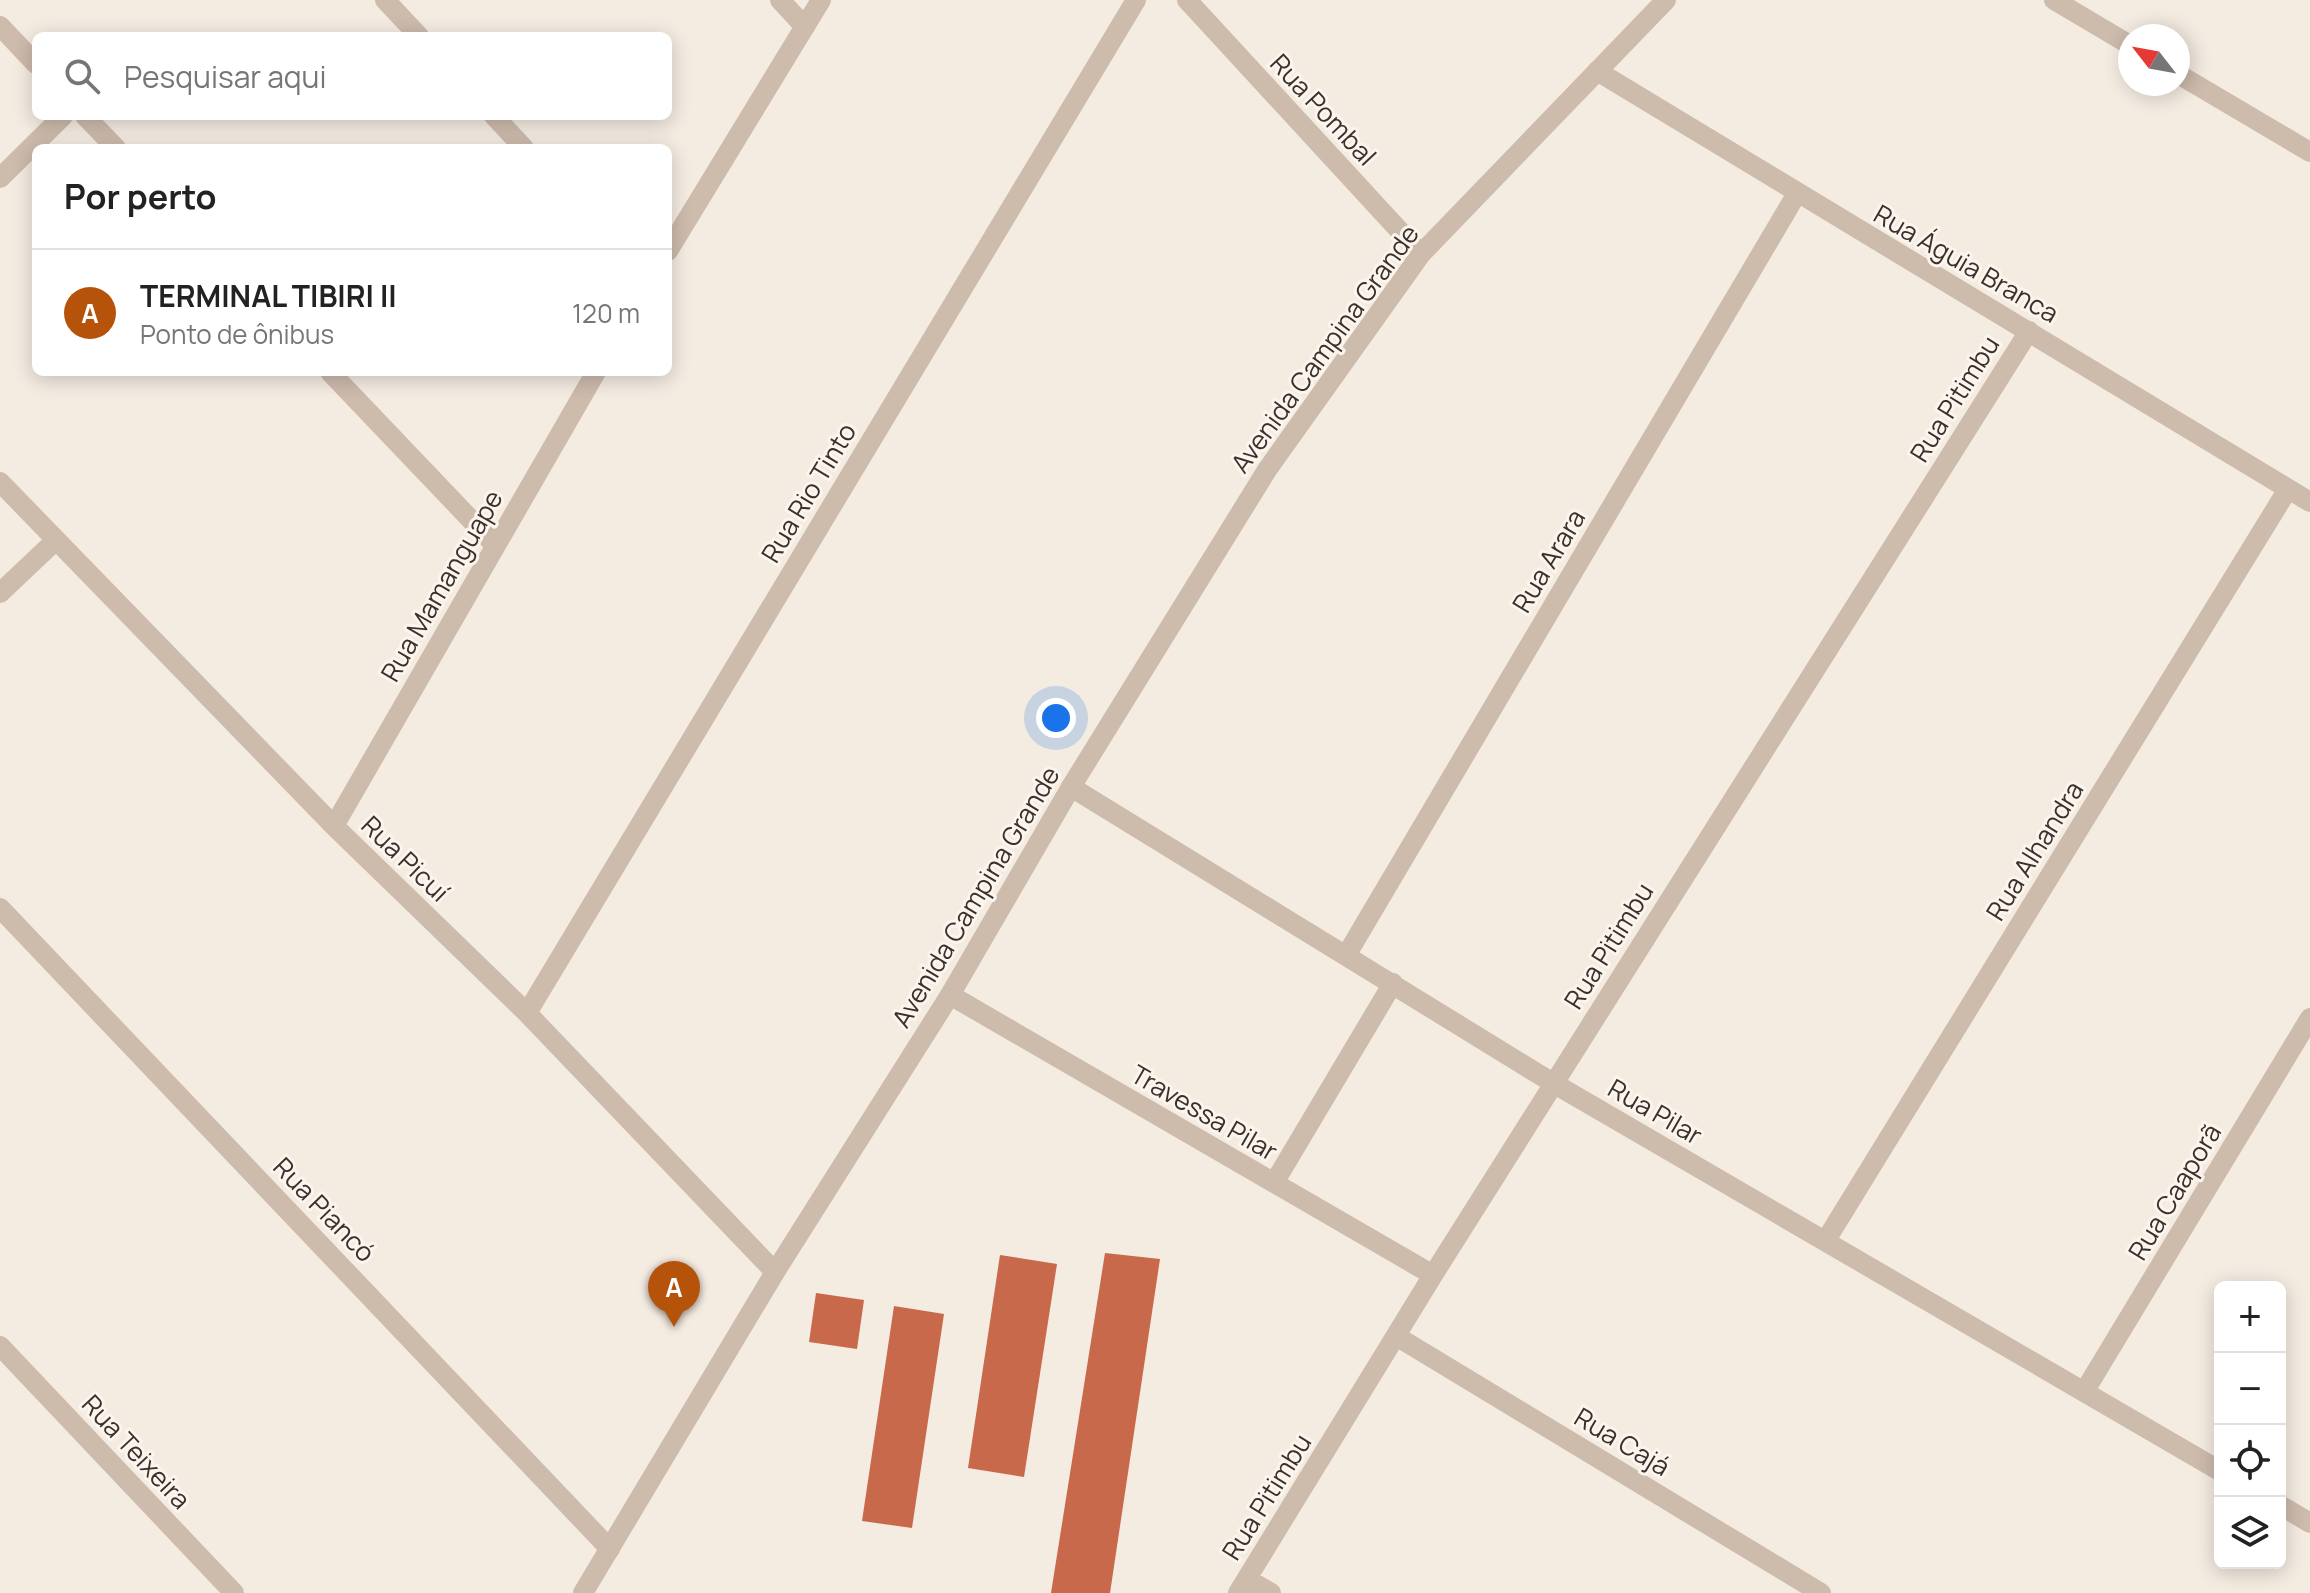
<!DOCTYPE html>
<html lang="pt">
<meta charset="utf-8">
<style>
body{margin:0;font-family:Manrope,sans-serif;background:#f6f6f6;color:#222}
.controls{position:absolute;right:24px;bottom:24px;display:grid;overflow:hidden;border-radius:12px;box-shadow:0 4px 20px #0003}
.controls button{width:72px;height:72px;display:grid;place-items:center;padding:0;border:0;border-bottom:2px solid #e0e0e0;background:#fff;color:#222;font:40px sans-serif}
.compass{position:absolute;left:2118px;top:24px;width:72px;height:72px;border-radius:50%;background:#fff;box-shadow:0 4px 20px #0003;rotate:301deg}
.you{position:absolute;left:1056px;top:718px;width:28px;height:28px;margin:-20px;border:6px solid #fff;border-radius:50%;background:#1a73e8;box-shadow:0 0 0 12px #1a73e833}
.badge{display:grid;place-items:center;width:52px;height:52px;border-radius:50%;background:#b45309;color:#fff;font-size:26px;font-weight:700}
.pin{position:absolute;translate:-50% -66px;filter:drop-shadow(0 2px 4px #0008)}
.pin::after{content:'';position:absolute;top:42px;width:28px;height:24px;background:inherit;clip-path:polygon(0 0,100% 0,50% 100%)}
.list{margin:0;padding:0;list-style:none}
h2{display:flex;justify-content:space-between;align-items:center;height:104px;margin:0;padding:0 32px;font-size:34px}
h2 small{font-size:26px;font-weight:400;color:#767676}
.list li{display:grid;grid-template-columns:52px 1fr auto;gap:24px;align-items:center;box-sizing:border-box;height:128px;padding:0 32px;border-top:2px solid #e0e0e0}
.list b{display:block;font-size:30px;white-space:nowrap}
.list p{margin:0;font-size:26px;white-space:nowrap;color:#767676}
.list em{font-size:26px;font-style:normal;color:#767676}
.icon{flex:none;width:44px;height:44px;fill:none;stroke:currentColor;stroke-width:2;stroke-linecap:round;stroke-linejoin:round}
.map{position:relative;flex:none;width:2310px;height:1593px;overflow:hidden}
.search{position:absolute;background:#fff;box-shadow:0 4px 20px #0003;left:32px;top:32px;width:640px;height:88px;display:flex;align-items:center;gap:20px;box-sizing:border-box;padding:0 28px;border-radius:12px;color:#767676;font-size:30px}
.panel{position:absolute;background:#fff;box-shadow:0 4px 20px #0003;left:32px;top:144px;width:640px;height:232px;border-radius:12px}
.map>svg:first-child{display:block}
.building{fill:#c8694b}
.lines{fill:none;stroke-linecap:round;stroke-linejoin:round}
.minor{stroke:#cdbbac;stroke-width:20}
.tertiary{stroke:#cdbbac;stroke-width:20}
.labels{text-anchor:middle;stroke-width:6;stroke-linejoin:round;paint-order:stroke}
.street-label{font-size:26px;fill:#3b302b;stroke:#fbf5ee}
</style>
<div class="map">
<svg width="2310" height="1593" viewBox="0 0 2310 1593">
<rect width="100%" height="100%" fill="#f4ebe1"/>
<path class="building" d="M1105 1253 1160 1259 1110 1593H1051Z
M1000 1255 1057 1264 1024 1477 968 1468Z
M816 1293 864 1300 857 1349 809 1342Z
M894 1306 944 1314 912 1528 862 1521Z"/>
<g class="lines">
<path class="minor" d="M385 0 419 36
M780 0 805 27
M1187 0 1421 254
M2054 0 2130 45
M0 26 36 64
M1597 71 2310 502
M2178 74 2310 152
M85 116 116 148
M494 116 524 148
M0 178 63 116
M668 251 821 0
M330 372 495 545
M0 482 334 826 527 1013 775 1272
M0 593 55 541
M1071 787 1553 1083 2220 1471
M334 826 596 372
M0 908 610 1549
M1347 954 1796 195
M950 995 1433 1275
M527 1013 1136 0
M1274 1183 1393 983
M1826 1240 2288 489
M1396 1336 1821 1593
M0 1346 234 1593
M2084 1392 2310 1018
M2280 1505 2310 1523
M1247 1579 1271 1593
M1238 1593 1433 1275 2029 331"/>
<path class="tertiary" d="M583 1593 775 1272 950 995 1071 787 1267 470 1421 254 1666 0"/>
</g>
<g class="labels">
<g class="street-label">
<text transform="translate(1323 110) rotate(47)" y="9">Rua Pombal</text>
<text transform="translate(1966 264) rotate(30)" y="9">Rua Águia Branca</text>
<text transform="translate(1325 349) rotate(-54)" y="9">Avenida Campina Grande</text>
<text transform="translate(1955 399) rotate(-58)" y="9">Rua Pitimbu</text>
<text transform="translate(809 493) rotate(-59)" y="9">Rua Rio Tinto</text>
<text transform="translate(1549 561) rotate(-59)" y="9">Rua Arara</text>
<text transform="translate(442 586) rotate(-60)" y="9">Rua Mamanguape</text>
<text transform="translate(2035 851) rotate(-58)" y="9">Rua Alhandra</text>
<text transform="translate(405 859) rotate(44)" y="9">Rua Picuí</text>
<text transform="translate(976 897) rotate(-59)" y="9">Avenida Campina Grande</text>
<text transform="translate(1609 946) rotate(-58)" y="9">Rua Pitimbu</text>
<text transform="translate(1655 1112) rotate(30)" y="9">Rua Pilar</text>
<text transform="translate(1204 1113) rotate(30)" y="9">Travessa Pilar</text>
<text transform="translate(2175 1192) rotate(-59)" y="9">Rua Caaporã</text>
<text transform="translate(324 1210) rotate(46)" y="9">Rua Piancó</text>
<text transform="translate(1622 1442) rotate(31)" y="9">Rua Cajá</text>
<text transform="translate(136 1452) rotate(47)" y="9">Rua Teixeira</text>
<text transform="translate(1267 1497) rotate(-58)" y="9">Rua Pitimbu</text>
</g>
</g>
</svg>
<div class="controls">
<button>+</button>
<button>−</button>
<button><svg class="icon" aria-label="locate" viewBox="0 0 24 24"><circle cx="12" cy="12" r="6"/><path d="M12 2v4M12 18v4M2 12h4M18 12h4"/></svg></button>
<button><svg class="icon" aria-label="layers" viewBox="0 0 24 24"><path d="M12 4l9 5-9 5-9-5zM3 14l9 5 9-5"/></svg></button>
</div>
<svg class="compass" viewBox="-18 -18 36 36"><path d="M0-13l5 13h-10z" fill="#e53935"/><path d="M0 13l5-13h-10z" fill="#767676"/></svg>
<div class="you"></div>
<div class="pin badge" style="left:674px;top:1327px">A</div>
<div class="search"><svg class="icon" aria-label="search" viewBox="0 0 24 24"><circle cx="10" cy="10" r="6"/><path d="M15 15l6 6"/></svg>Pesquisar aqui</div>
<section class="panel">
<h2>Por perto<small></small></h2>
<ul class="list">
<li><span class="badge">A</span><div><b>TERMINAL TIBIRI II</b><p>Ponto de ônibus</p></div><em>120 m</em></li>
</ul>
</section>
</div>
